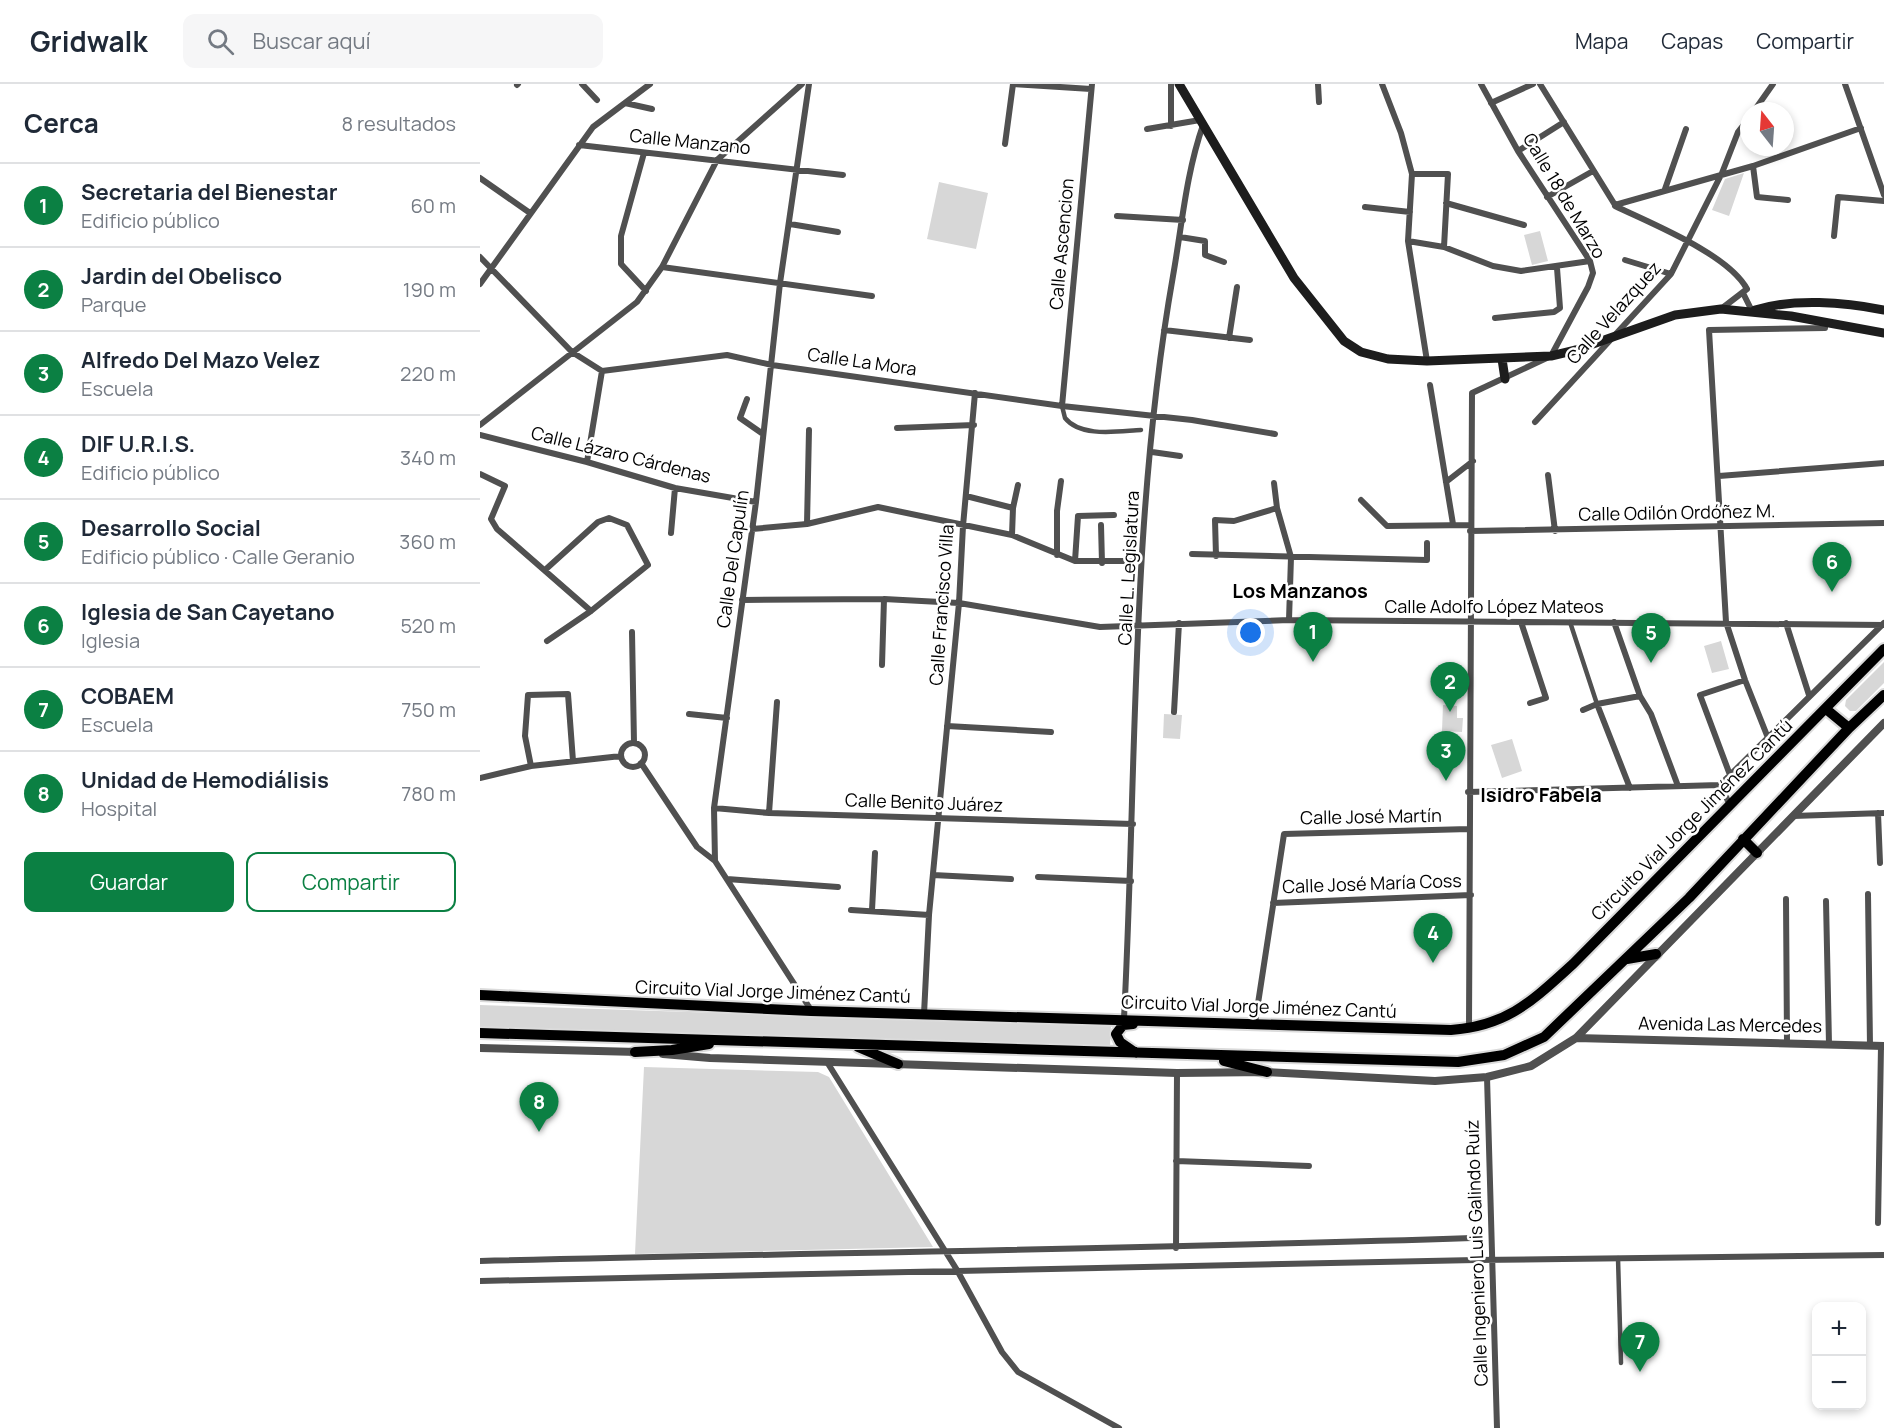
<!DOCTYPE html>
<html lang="es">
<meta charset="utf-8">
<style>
body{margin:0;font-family:Manrope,sans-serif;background:#f6f6f7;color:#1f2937}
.controls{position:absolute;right:18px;bottom:18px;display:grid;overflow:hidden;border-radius:12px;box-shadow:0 3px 9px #0003}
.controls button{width:54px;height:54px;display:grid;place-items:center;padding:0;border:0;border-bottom:2px solid #e0e1e3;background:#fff;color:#1f2937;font:30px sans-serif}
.compass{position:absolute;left:1260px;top:18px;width:54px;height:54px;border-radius:50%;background:#fff;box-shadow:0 3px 9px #0003;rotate:343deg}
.you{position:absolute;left:771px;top:549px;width:21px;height:21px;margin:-15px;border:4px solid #fff;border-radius:50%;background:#1a73e8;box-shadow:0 0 0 9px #1a73e833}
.badge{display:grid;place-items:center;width:39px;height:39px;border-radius:50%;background:#0b8043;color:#fff;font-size:20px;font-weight:700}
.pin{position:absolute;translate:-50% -50px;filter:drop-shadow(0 2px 3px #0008)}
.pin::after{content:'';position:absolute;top:32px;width:21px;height:18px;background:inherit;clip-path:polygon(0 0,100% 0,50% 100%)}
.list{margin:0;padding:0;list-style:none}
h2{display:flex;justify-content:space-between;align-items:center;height:78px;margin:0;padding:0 24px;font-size:26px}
h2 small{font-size:20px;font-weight:400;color:#747a83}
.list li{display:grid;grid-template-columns:39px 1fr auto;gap:18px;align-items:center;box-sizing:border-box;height:84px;padding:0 24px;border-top:2px solid #e0e1e3}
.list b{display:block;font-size:22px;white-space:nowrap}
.list p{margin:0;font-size:20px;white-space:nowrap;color:#747a83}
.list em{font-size:20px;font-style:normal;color:#747a83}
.actions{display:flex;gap:12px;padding:18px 24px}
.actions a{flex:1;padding:14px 0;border:2px solid #0b8043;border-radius:12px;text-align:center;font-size:21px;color:#0b8043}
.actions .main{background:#0b8043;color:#fff}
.icon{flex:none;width:33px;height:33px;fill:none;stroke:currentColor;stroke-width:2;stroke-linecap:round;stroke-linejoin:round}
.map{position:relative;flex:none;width:1404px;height:1344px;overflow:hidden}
header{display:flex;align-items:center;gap:36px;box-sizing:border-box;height:84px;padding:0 30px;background:#fff;border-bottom:2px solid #e0e1e3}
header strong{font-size:28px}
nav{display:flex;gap:33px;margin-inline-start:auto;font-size:21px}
.search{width:420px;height:54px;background:#f6f6f7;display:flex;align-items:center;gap:15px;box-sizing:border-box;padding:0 21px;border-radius:12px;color:#747a83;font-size:22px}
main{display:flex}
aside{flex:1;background:#fff}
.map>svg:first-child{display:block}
.green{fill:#d7d7d7}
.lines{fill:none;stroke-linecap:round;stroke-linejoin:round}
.primary-casing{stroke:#dbdbdb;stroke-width:14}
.pedestrian{stroke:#505050;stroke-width:4.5}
.minor{stroke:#505050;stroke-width:6}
.tertiary{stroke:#505050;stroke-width:8}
.secondary{stroke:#1d1d1d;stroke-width:9}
.primary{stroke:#000;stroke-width:10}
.labels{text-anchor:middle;stroke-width:5;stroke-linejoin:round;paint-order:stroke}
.street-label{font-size:18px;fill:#000;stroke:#fff}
.neighbourhood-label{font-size:20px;font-weight:bold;fill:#000;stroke:#fff}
</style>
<header>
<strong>Gridwalk</strong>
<div class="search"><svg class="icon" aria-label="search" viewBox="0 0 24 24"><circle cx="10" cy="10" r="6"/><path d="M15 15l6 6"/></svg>Buscar aquí</div>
<nav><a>Mapa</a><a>Capas</a><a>Compartir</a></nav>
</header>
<main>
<aside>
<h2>Cerca<small>8 resultados</small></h2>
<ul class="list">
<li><span class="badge">1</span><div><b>Secretaria del Bienestar</b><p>Edificio público</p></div><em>60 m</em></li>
<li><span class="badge">2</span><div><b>Jardin del Obelisco</b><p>Parque</p></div><em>190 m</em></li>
<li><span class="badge">3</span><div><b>Alfredo Del Mazo Velez</b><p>Escuela</p></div><em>220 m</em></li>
<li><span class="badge">4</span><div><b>DIF U.R.I.S.</b><p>Edificio público</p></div><em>340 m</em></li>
<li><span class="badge">5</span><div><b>Desarrollo Social</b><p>Edificio público · Calle Geranio</p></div><em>360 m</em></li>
<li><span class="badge">6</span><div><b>Iglesia de San Cayetano</b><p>Iglesia</p></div><em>520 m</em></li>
<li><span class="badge">7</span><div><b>COBAEM</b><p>Escuela</p></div><em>750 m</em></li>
<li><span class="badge">8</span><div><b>Unidad de Hemodiálisis</b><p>Hospital</p></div><em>780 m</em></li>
</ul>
<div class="actions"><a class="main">Guardar</a><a>Compartir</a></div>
</aside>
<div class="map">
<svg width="1404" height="1344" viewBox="0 0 1404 1344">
<rect width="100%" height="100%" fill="#fff"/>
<path class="green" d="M1264 89 1249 132 1232 126 1245 95Z
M459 98 508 109 496 165 447 155Z
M1060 147 1068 177 1052 181 1044 151Z
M1241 557 1249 585 1232 589 1224 562Z
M1404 578V599L1376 627H1370L1365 622 1366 616Z
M963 621 977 622V634H983L982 648 962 647Z
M684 630 702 631 700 655 683 654Z
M1032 655 1042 687 1022 694 1011 661Z
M0 921 631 942 630 963 0 943Z
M164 983 338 988 349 993 453 1163 155 1170Z"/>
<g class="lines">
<g class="primary-casing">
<path id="primary" d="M1346 625 1369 644
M1263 755 1277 769
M1147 875 1176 870
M0 911 331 927 971 946C1028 942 1053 916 1093 880L1404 565
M653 940 643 941 636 950 640 958 656 969
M0 949 978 978 1024 971 1064 953 1209 814 1369 644 1404 611
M378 963 418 980
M155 968 192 966 229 960
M744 977 787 988"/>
</g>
<path class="pedestrian" d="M582 322 585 334C601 354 639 347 661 346
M1090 538 1117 620
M1138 1174 1141 1279"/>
<path class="minor" d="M102 0 117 16
M329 0 300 199 276 418 234 724 235 777 331 926
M534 0 611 5
M838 0 839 18
M902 0 921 49 932 90 928 157 947 277
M1060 0 1135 121
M1365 0 1404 111
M37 1 38 0
M145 19 172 25
M1011 19 1053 0
M1274 27 1293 0
M691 42V0
M667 45 720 36
M525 60 533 0
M99 61 363 91
M1038 67 1084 38
M164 69 141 152V180L166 207
M1273 82 1277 113 1308 116
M932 90H968L964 163
M0 94 50 129
M1185 105 1206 45
M1067 113 1113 87
M966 119 1044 141
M1135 121 1273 82 1381 44
M1135 122C1172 140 1248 170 1267 205L1241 225
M885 123 930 128
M637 132 703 136
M310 140 358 148
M1354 152 1358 113 1404 117
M700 153 725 157V171L744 178
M928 157 964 163 1013 182 1041 187 1110 177
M0 173 92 268 122 287 247 271 292 281 582 322 712 336 795 350
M1145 176 1191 190
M182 183 392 212
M0 200 113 43 170 0
M1263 209 1272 227
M1015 234 1074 228 1080 224 1077 184
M684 246 770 256
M749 254 757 203
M950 301 973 440
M267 315 260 334 283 350
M582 322 612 0
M1055 338 1191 190 1242 89 1258 48 1269 34
M0 341 157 218 182 183 237 76 322 0
M417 344 494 341
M0 351 107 378 195 404 276 418
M672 368 700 372
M107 378 122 287
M0 390 25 402 11 435 17 445 111 527
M1068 391 1075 447
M1239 392 1404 379
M966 398 993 377
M794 399 797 424 811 473 809 536
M486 412 533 424
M881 416 907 442 990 441
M327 440 329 346
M621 441 622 479
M272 445 327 440 398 423 532 451 595 477H661
M990 447 1404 439
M191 449 195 404
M532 451 533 424 538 401
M712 470 947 476V459
M577 471V427L581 397
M736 472 735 436 754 437 797 424
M595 477 598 432 634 431
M65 486 118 438 129 434 147 441 168 481 111 527 67 557
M262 516 404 515 479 519 620 543 809 536 1404 541
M1041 538 1066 614 1050 619
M1134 538 1160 612 1171 630 1198 702
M1306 539 1329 611
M152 548 154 659
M402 581 404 515
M1117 620 1150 704
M1103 626 1117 620 1160 612
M694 628 699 539
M209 630 247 634
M467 642 571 648
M1288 654 1265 596 1246 538 1229 246 1345 244V239
M141 671a12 12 0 1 1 24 0a12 12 0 1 1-24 0Z
M161 679 217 763 235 777
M51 682 45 652 48 611 88 610 93 677
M1250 691 1220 611 1265 596
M0 694 51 682 141 672
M1240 701 1404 539
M1240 701 1250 721
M988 708 1240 701
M234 724 289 729 653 740
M289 729 297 618
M1398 729 1400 779
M1313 732 1404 729
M453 791 531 795
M558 793 651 797
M247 795 358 803
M1388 810 1390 962
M1306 815 1307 958
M1346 817 1349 960
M793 819 991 811
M371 826 449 831
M392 826 395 769
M444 930 449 831 479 519 483 442 495 309
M644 934C657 687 650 436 693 192 702 141 706 90 723 41
M775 939 804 750 989 745
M989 944 992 309 1071 272 1108 203 1113 189 1110 177 1038 67 1001 0
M347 978 477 1186 522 1268 538 1288 639 1344
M1007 993 1017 1344
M696 1077 829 1082
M1398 1139 1401 962
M696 1164 697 989
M0 1177C331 1169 661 1165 992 1154
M0 1197 996 1176 1404 1171"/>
<path class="tertiary" d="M1096 954 1404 962
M0 964 158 968
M183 970 230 974 697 989 787 988 955 997 1007 993 1051 982 1096 954 1404 639"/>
<path class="secondary" d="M699 0 814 194 864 257 881 268 908 275 947 277 1071 272 1096 266 1195 231 1241 225 1311 232 1404 249
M1275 226C1314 214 1364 218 1404 226
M1022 275 1025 295"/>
<use href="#primary" class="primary"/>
</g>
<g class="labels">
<g class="street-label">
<text transform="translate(210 58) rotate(6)" y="6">Calle Manzano</text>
<text transform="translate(1084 112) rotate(59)" y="6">Calle 18 de Marzo</text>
<text transform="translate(582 160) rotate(-85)" y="6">Calle Ascencion</text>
<text transform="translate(1134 229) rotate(-48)" y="6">Calle Velazquez</text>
<text transform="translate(382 278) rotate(8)" y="6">Calle La Mora</text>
<text transform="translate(141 371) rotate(14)" y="6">Calle Lázaro Cárdenas</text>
<text transform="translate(1197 429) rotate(-1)" y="6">Calle Odilón Ordóñez M.</text>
<text transform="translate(253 475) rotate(-82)" y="6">Calle Del Capulín</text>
<text transform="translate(649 484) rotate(-87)" y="6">Calle L. Legislatura</text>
<text transform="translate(462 521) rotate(-86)" y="6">Calle Francisco Villa</text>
<text x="1014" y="529">Calle Adolfo López Mateos</text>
<text transform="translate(444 719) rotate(2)" y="6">Calle Benito Juárez</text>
<text transform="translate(891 733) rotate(-1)" y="6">Calle José Martín</text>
<text transform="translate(1212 736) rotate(-45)" y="6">Circuito Vial Jorge Jiménez Cantú</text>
<text transform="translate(892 800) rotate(-2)" y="6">Calle José María Coss</text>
<text transform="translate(293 908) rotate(2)" y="6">Circuito Vial Jorge Jiménez Cantú</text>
<text transform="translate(779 923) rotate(2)" y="6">Circuito Vial Jorge Jiménez Cantú</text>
<text transform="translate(1250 941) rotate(1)" y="6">Avenida Las Mercedes</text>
<text transform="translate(997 1169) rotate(-92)" y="6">Calle Ingeniero Luis Galindo Ruíz</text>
</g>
<g class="neighbourhood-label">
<text x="820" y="514">Los Manzanos</text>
<text x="1061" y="718">Isidro Fabela</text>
</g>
</g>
</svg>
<div class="controls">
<button>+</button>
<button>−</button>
</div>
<svg class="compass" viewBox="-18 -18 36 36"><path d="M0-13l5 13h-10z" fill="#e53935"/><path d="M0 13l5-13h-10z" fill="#747a83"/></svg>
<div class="you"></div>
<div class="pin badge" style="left:833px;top:578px">1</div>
<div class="pin badge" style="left:970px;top:628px">2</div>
<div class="pin badge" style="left:966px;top:697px">3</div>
<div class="pin badge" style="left:953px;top:879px">4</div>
<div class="pin badge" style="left:1171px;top:579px">5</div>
<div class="pin badge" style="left:1352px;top:508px">6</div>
<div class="pin badge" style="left:1160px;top:1288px">7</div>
<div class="pin badge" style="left:59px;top:1048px">8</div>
</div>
</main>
